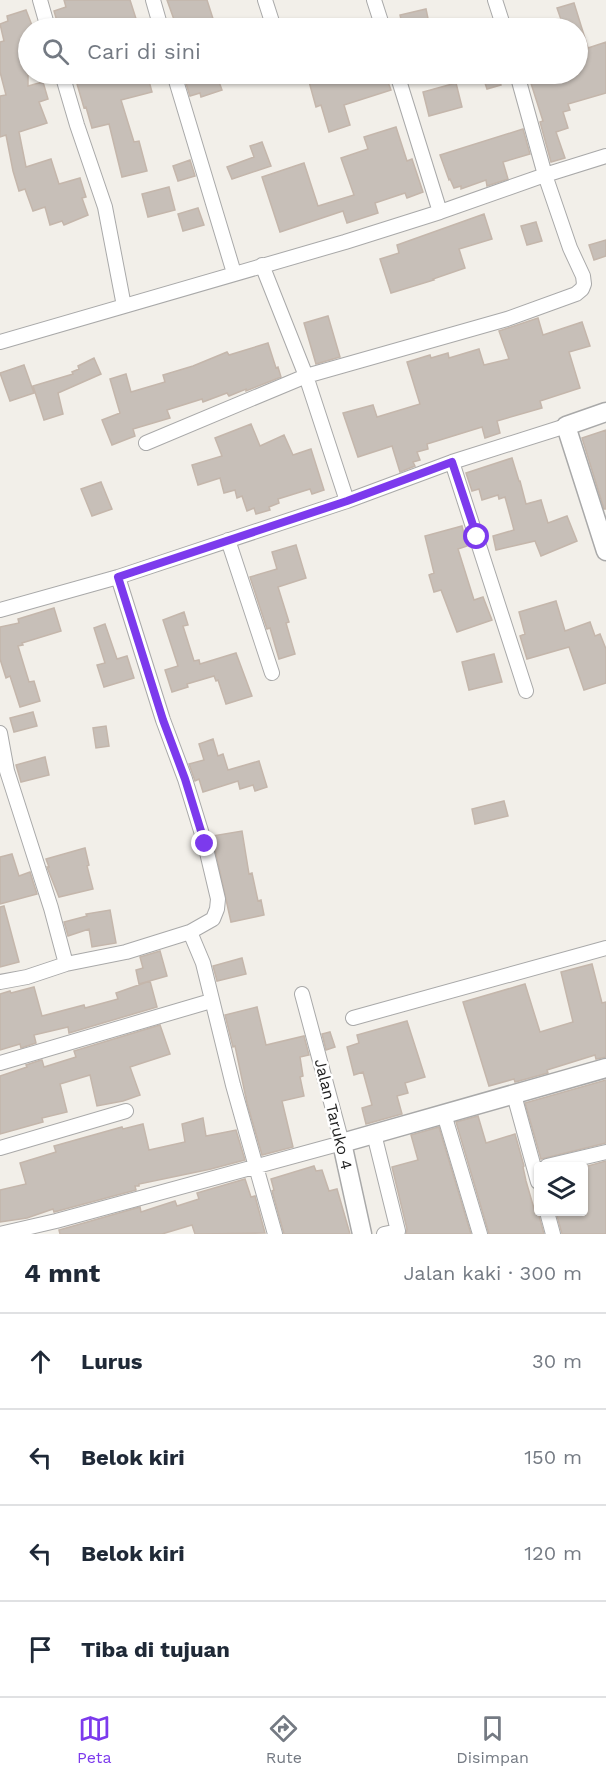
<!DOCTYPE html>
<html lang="id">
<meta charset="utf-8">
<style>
body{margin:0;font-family:"Work Sans",sans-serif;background:#f6f6f7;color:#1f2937}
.controls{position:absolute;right:18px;bottom:18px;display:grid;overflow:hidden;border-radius:6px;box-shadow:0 2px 4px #0004}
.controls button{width:54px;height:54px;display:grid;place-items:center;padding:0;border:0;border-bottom:2px solid #e0e1e3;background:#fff;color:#1f2937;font:30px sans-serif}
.stop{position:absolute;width:18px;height:18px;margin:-14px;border:4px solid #7c3aed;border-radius:50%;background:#fff}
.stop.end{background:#7c3aed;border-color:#fff;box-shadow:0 2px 6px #0008}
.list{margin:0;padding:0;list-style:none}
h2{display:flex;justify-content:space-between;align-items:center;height:78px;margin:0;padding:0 24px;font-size:26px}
h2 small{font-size:20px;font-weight:400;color:#747a83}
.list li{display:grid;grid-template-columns:39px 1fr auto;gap:18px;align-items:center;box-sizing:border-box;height:96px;padding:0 24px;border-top:2px solid #e0e1e3}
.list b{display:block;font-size:22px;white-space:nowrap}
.list em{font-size:20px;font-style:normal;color:#747a83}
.icon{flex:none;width:33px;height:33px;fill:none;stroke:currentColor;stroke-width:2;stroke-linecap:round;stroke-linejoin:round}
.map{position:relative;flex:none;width:606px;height:1234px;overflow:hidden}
.search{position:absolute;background:#fff;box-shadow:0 2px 4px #0004;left:18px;right:18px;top:18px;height:66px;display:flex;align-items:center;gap:15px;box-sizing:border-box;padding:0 21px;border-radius:33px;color:#747a83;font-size:22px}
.sheet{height:462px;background:#fff}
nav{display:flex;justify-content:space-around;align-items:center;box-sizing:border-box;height:84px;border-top:2px solid #e0e1e3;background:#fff;font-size:16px;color:#747a83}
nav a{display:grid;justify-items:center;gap:3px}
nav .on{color:#7c3aed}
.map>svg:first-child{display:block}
.building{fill:#c7bfb8;stroke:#c4b6ab;stroke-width:1.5}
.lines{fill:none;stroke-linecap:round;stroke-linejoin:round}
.minor-casing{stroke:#a9a9a9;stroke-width:16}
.tertiary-casing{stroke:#a9a9a9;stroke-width:21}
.minor{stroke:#fff;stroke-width:14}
.tertiary{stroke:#fff;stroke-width:18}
.route{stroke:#7c3aed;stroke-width:8}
.labels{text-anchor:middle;stroke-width:5;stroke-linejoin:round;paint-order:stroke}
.street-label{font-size:16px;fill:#222;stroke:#fff}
</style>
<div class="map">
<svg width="606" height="1234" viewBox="0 0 606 1234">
<rect width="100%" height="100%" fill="#f2efe9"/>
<path class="building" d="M64 0H130L139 28H59L54 11 66 7Z
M167 0H207L216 28H177Z
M574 3 588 48 606 42V93L568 104 570 110 563 112 568 128 556 132 565 158 551 162 540 122 543 121 528 74H578V28H564L557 8Z
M426 9 430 28H403L400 15Z
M26 10 33 28H28V86L43 82 48 99 39 102 47 123 19 132 26 167 51 159 59 184 80 178 86 197 82 198 88 215 64 225 62 221 50 225 45 207 33 211 25 189 19 191 13 171 6 135 0 137V96L6 95 0 72V42L4 41 0 24 8 21 7 16Z
M88 74H147L152 92 121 100 134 142 139 141 147 171 122 177 109 124 92 128 86 107 84 108 75 77Z
M183 74H216L222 90 201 97 200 93 190 96Z
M323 74H385L391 90 344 105 350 125 329 132 321 105 316 107 308 78Z
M482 74H497L501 85 487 89Z
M456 83 462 107 429 116 423 92Z
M396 127 407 161 412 159 423 192 407 198 405 193 375 203 378 213 347 223 343 211 280 232 262 177 304 163 318 206 354 195 341 158 368 149 364 137Z
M523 129 530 154 503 162 508 179 487 186 486 180 461 189V186L454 188 450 179 449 180 440 155Z
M262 142 271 166 232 179 227 167 254 157 250 146Z
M190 160 195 176 178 181 173 166Z
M169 187 175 210 148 217 142 194Z
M198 208 204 225 183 231 178 214Z
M484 214 492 239 459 249 465 268 433 279 434 280 391 293 380 259 399 253 397 245Z
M536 222 542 241 527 245 521 226Z
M606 240V256L594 260 589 245Z
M328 316 340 357 316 364 304 323Z
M538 318 543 335 582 322 590 346 569 352 580 388 540 401 542 408 497 421 500 433 485 438 482 427 427 444 428 449 417 452 420 460 413 462 415 466 400 472 392 446 358 457 343 413 373 405 377 417 420 404 407 362 430 355 431 358 448 353 449 358 479 349 484 365 509 359 499 331Z
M268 343 276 368 278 367 281 377 246 391V389L229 396 227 393 203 402 202 399 167 410 170 418 133 429 135 436 112 445 102 420 120 413 110 379 126 374 131 392 165 382 163 375 193 366 227 352 229 355Z
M94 358 101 374 58 393 63 414 44 420 33 386 73 374 72 372 79 369 78 366Z
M24 365 34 393 10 401 0 373Z
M251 424 260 446 284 435 293 455 311 449 324 490 312 494 310 489 278 499 279 503 269 507 270 510 256 514 254 508 247 511 242 496 237 498 235 490 224 493 220 478 198 485 192 465 222 456 215 438Z
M606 430V509H604L582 438Z
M512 458 519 481H520L526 504 541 500 548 523 567 516 577 541 541 556 535 541 496 550 493 536 514 530 505 497 499 499 498 495 482 500 479 489 472 491 466 473Z
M101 482 112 509 92 516 81 489Z
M462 526 467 546 458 549 474 600 483 597 492 620 457 632 441 590 434 592 429 575 434 573 425 536Z
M296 545 306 578 278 587 289 622 286 623 295 654 279 659 270 628 267 629 250 577 277 569 272 552Z
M556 601 565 631 590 622 595 636 600 634 606 649V683L584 690 569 647 527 659 520 636 525 634 519 612Z
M54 608 61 631 22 643 23 645 18 646 29 682 34 681 40 701 20 707 10 676 6 678 0 659V627L19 623 18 619Z
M184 612 188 625 183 626 194 661 199 660 200 664 236 653 252 696 226 704 218 680 216 681 214 676 187 684 188 687 172 692 165 670 178 666 163 620Z
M105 624 117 659 127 656 134 678 104 687 97 665 105 663 94 628Z
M494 654 502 682 469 690 462 662Z
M33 712 37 726 14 732 10 718Z
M106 726 109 746 96 748 93 728Z
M213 739 218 756 223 754 228 770 259 761 267 787 255 791 253 785 240 789 238 781 203 792 199 779 195 781 189 764 204 760 199 744Z
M45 757 49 775 21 782 16 765Z
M504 801 508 816 475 824 472 809Z
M242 831 249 874 252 873 258 901 261 900 264 915 231 922 212 836Z
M85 848 89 865 87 866 93 889 59 897 47 867H49L46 859Z
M12 854 19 876 30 872 37 894 0 904V857Z
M4 906 19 962 0 967V907Z
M110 910 116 943 92 947 89 929 68 936 64 922 87 916 86 914Z
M160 951 167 976 139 984 136 970 143 968 140 957Z
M242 958 246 974 217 981 213 966Z
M592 964 602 1003 606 1002V1057L596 1059 595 1055 547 1070 548 1073 515 1082 514 1079 489 1086 463 1002 525 984 540 1032 573 1022 561 972Z
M150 981 157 1007 69 1033 68 1027 34 1035 36 1043 21 1048 20 1044 0 1050V994L10 991 11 993 34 987 42 1016 84 1005 85 1008 118 999 116 993Z
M257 1007 266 1045 304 1036 309 1055 300 1057 303 1076 300 1077 304 1096 282 1101 293 1147 262 1155 247 1103 235 1046 233 1047 225 1015Z
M407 1021 425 1077 405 1083 408 1093 397 1096 402 1114 366 1124 362 1108 372 1105 363 1072 354 1075 347 1047 359 1043 357 1035Z
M160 1025 170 1054 130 1067 140 1095 123 1101 97 1106 90 1075 60 1084 67 1112 42 1118 43 1122 0 1134V1076L27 1067 26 1065 41 1060H42L44 1067 76 1057 74 1051Z
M330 1032 335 1047 326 1050 322 1034Z
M606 1080V1143L541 1159 525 1103Z
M478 1116 486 1143 515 1134 524 1166 523 1167 526 1181 535 1212H538L544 1234H489L456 1122Z
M203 1118 206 1136 236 1130 245 1160 211 1169 139 1184V1186H135L136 1190 54 1212 53 1209 27 1218 0 1222V1190L26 1184 20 1163 56 1152 54 1146 122 1127 123 1129 143 1124 149 1150 185 1142 182 1124Z
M439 1127 471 1234H406L407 1229 392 1167 418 1160 411 1135Z
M606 1161V1234H562L556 1212H584V1167Z
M314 1166 316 1171 322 1170 329 1191 337 1189 350 1234H284L272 1191 274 1190 271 1179Z
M245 1179 251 1197 255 1196 265 1233 195 1234 192 1225 162 1234H60L59 1230 140 1207 141 1212 175 1201 177 1206 199 1199 197 1193Z"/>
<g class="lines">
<g class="minor-casing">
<path id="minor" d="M40 0 48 28
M153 0 161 28
M265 0 274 28
M374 0 383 28
M495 0 504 28
M62 74 77 125 105 207 124 306
M174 74 234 273
M397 74 440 212
M262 265 306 376 347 501
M0 342 345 242 440 212 545 175 606 156
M146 443 306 376 507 319 576 294 582 289 584 284 583 276 570 248 545 175 517 74
M452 462 526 691
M228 540 272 673
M0 610 118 577 347 501 452 462 566 426
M0 733 7 771 51 908 66 964
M190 932 203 963 233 1085 275 1234
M0 982 27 977 66 964 126 952 190 932 213 919 217 909 218 899 205 844 185 779 163 720 118 577
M353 1018 606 948
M0 1063 211 1001
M514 1095 538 1182
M444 1114 480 1234
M374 1134 398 1231 384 1234
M0 1148 126 1111
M547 1166 606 1152
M547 1212 553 1234
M0 1234 56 1221 342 1143 302 994"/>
</g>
<g class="tertiary-casing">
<path id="tertiary" d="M606 412 566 426 606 551
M362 1234 342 1143 606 1068"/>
</g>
<use href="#minor" class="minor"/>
<use href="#tertiary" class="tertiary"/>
</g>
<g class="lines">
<path class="route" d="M205 844 185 779 163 720 118 577 347 501 452 462 477 537"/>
</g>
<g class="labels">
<g class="street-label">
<text transform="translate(334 1114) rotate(76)" y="6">Jalan Taruko 4</text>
</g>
</g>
</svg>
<div class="controls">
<button><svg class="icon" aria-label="layers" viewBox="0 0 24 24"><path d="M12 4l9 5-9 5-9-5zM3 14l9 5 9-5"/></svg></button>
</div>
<div class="stop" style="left:477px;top:537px"></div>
<div class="stop end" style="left:205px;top:844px"></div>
<div class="search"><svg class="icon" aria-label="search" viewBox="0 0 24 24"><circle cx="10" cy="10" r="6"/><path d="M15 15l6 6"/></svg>Cari di sini</div>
</div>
<section class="sheet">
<h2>4 mnt<small>Jalan kaki · 300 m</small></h2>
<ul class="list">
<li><svg class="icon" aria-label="ahead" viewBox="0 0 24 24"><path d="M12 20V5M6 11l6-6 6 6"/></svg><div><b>Lurus</b></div><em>30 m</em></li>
<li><svg class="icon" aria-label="left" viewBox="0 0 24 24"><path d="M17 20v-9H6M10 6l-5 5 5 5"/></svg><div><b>Belok kiri</b></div><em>150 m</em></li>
<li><svg class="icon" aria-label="left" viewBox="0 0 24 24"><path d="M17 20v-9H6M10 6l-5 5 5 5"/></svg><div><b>Belok kiri</b></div><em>120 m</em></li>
<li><svg class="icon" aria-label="arrive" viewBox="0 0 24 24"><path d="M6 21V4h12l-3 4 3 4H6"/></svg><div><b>Tiba di tujuan</b></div></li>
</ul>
</section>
<nav>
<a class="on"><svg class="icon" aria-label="map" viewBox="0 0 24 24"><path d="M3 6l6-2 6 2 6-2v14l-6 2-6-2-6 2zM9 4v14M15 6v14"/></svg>Peta</a>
<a><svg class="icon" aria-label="directions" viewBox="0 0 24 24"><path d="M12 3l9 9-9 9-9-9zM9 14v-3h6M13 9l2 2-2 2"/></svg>Rute</a>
<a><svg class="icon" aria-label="saved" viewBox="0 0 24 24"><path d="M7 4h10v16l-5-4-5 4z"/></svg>Disimpan</a>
</nav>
